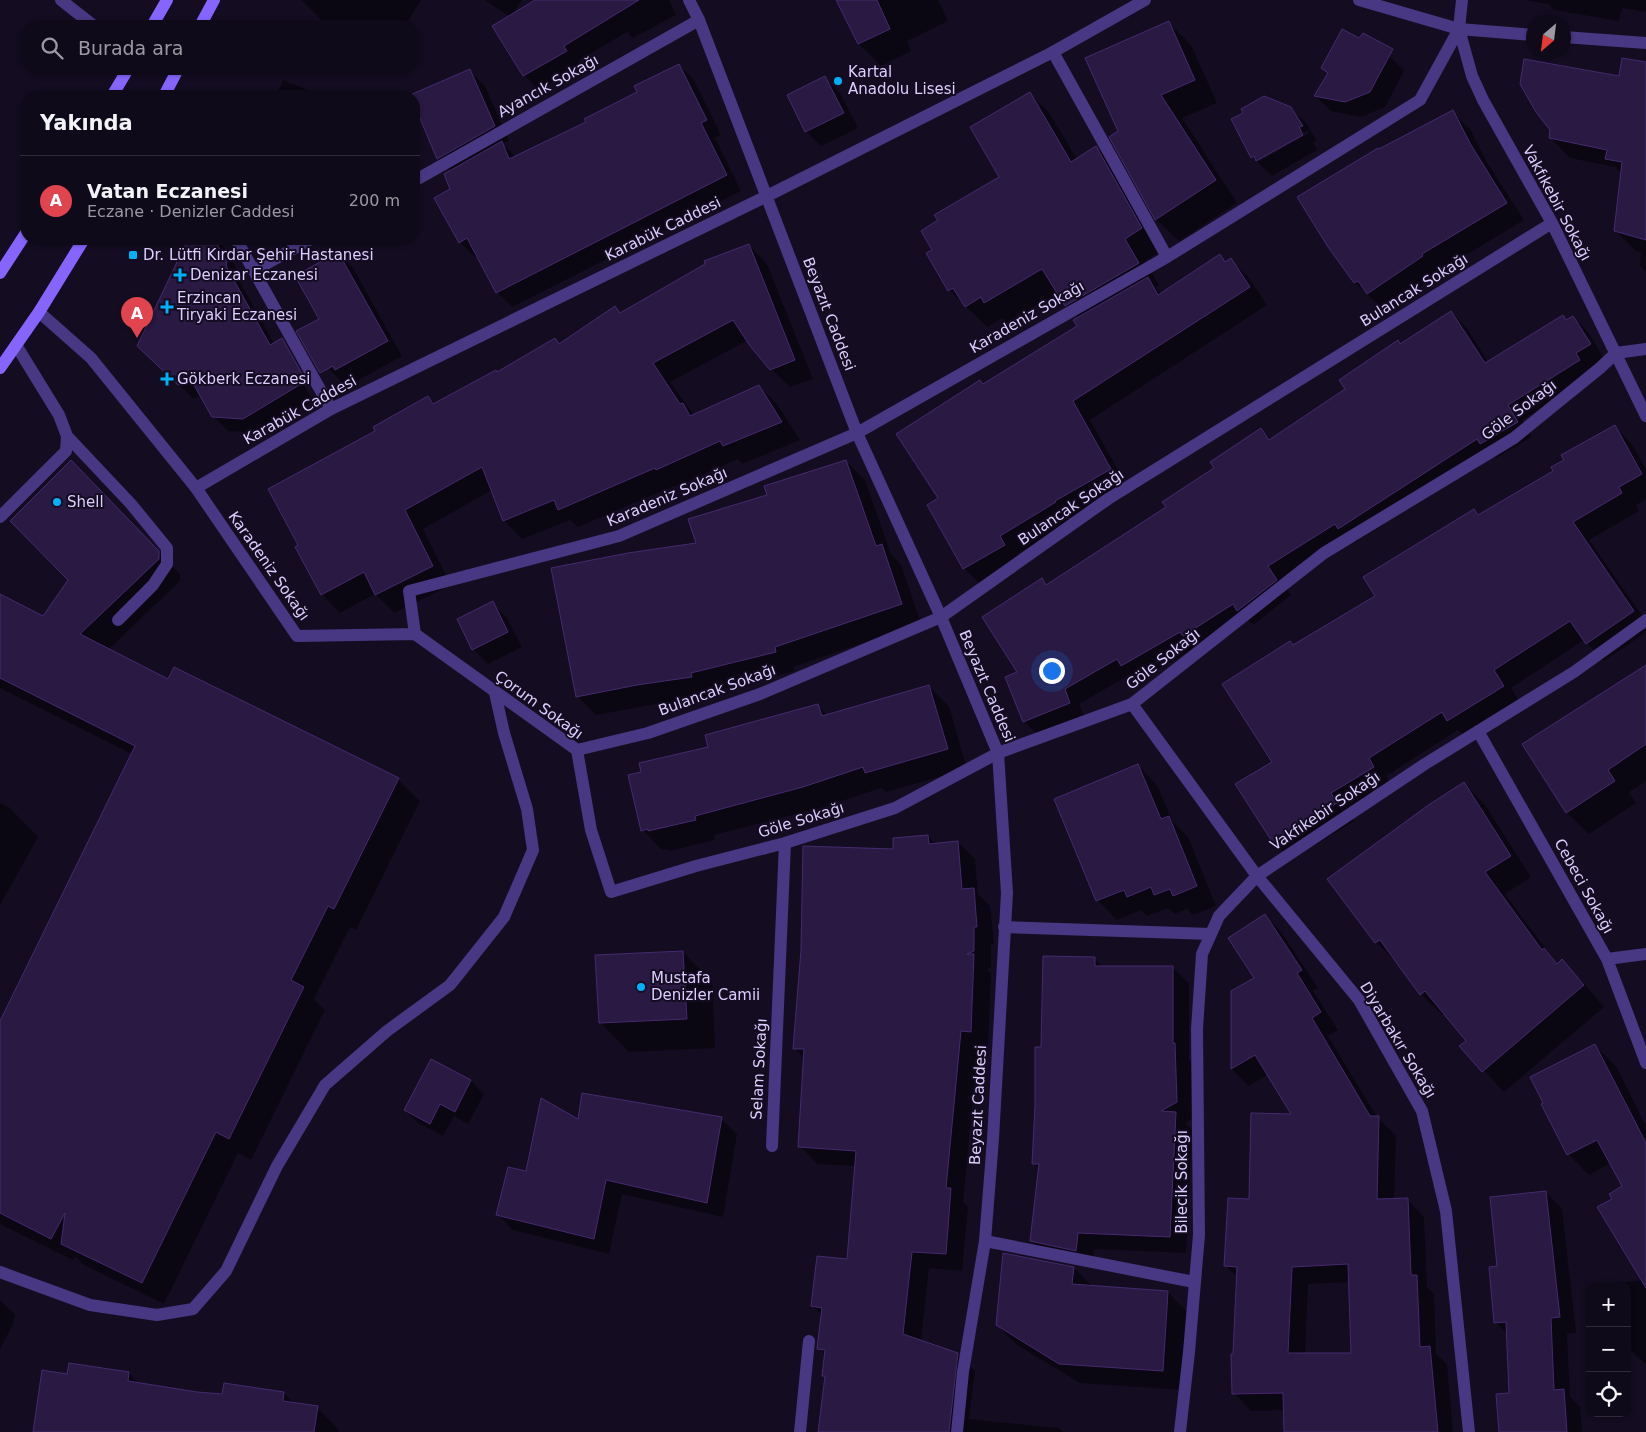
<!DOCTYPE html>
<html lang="tr">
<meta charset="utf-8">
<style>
body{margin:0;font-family:"DejaVu Sans",sans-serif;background:#181323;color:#f1f3f6}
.controls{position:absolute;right:15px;bottom:15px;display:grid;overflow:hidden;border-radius:10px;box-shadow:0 1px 4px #0004}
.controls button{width:45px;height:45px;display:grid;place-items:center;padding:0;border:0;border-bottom:1px solid #2f2b39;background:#0f0a1a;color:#f1f3f6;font:25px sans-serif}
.compass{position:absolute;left:1526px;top:15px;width:45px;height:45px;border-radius:50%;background:#0f0a1a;box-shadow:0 1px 4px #0004;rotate:208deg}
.you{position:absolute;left:1051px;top:670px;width:18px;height:18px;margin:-12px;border:4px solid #fff;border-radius:50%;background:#1a73e8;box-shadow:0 0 0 8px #1a73e833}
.badge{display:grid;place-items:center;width:32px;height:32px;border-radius:50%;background:#d93025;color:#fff;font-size:16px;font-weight:700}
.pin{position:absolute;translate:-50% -41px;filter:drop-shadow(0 1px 2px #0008)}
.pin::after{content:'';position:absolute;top:26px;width:18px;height:15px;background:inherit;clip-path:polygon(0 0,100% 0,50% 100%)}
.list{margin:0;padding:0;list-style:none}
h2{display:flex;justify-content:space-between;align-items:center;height:65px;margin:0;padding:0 20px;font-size:21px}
h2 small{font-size:16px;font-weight:400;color:#9b9aa2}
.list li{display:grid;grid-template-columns:32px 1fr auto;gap:15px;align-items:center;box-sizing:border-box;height:90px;padding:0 20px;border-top:1px solid #2f2b39}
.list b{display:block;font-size:19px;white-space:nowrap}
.list p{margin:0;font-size:16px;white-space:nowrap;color:#9b9aa2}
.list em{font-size:16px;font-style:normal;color:#9b9aa2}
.icon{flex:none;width:28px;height:28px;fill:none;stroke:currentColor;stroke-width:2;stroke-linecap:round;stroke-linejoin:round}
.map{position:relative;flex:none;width:1646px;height:1432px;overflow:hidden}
.search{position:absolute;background:#0f0a1a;box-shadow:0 1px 4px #0004;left:20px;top:20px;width:400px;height:55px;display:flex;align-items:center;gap:12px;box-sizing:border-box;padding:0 18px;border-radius:20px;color:#9b9aa2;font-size:19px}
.panel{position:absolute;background:#0f0a1a;box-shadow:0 1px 4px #0004;left:20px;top:90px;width:400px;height:155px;border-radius:20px}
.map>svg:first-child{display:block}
.shadow{fill:#0007;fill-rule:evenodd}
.building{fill:#291943;stroke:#452a6f;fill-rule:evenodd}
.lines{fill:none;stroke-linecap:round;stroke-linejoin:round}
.service{stroke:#483782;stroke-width:12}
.minor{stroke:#483782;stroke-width:12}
.tertiary{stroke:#483782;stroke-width:12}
.secondary{stroke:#8665ff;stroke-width:12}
.poi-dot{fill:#00b0f9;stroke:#140d22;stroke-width:2}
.labels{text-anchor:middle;stroke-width:4;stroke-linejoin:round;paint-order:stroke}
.poi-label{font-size:15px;fill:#ddceff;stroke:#140d22;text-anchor:start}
.street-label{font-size:15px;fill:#ddceff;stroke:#140d22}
</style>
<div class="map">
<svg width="1646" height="1432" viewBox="0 0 1646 1432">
<rect width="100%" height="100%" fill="#140d22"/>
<path class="shadow" d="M301 0H421L405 26H389L384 24 383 26H330L323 22Z
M485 0H522L512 15 551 0H669L676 15 633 38 627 32 578 61 581 66 539 90 524 75 510 17Z
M837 0H938L948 21 907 41 911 51 881 66 859 44Z
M1525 0H1646V12L1622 8 1619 21 1554 10 1548 4Z
M1168 22 1191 45 1217 103 1182 118 1237 203 1179 241 1156 219 1119 132Z
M1389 56 1404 71 1385 107 1361 117 1331 111 1316 96 1329 74 1323 68Z
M1646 63V272L1640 266 1641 253 1636 251 1615 231 1622 174 1615 167 1570 158 1550 137 1620 77Z
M679 65 694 80 721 135 715 138 741 191 512 307 497 292 478 256 475 257 460 242 452 190 451 171 438 158 414 101V96H412L470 71 485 86 509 141 503 144 516 157 587 122 639 93Z
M825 78 840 93 858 128 821 146 806 131Z
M283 80 318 94 320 96H276Z
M1030 93 1050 114 1077 159 1096 147 1116 168 1162 250 1145 261 1159 285 1155 287 1162 294 1219 256 1226 263 1231 260 1249 278 1267 305 1090 420 1128 488 1017 554 1022 563 982 586 964 568 940 499 983 385 1078 326 1079 318 1066 305 1058 293 1006 323 1002 318 987 327 949 290 934 250 1001 177Z
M1291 108 1306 123 1317 141 1313 142 1317 150 1272 176 1252 157ZM1308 131 1309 133 1258 162V159Z
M1452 112 1470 129 1488 164 1524 220 1438 272 1439 274 1385 311 1355 283 1379 151Z
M189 239H219L242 278 240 282 276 347 289 359 313 401 258 433 228 431 213 416 201 395 194 399 139 346Z
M277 239H311L288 250Z
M749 245 767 264 813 379 790 387 771 369 748 340 670 382 694 415 759 386 777 404 800 440 742 464 738 459 675 487 674 486 578 527 570 520 522 539 504 520 492 490 423 529 451 585 394 613 375 594 340 613 322 594 377 432 428 397 435 404 498 373 555 340 560 344 615 308 621 314Z
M338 253 353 268 402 356 351 384 348 381 343 383 328 368 321 319Z
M1451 312 1466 327 1488 362 1573 317 1588 332 1605 360 1594 376 1522 420 1532 437 1496 458 1492 454 1354 543 1350 539 1282 581 1291 595 1253 625 1247 619 1137 681 1131 674 1079 704 1085 718 1039 736 1024 721 1019 672 1041 580 1048 586 1168 508 1216 469 1261 429 1272 440 1347 389 1400 345Z
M1615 427 1632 444 1646 469V499L1636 505 1639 511 1589 540 1646 621V632L1604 661 1584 640 1511 688 1520 703 1466 737 1458 730 1386 776 1391 785 1347 810 1354 821 1291 860 1274 842 1273 762 1293 646 1377 596 1474 510 1480 516 1555 471 1566 460Z
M846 461 865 480 891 554 901 565 921 623 793 667 795 671 710 692 711 696 656 704 596 715 577 696 697 544 769 496Z
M93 484 180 574V581L108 650 169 681 398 779 420 801 356 930 350 927 314 999 325 1010 251 1160 238 1153 164 1304 84 1265 75 1256 73 1260 0 1224V1024L132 754 0 688V595L43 617 70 580Z
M492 603 507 618 522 647 488 664 473 649Z
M1646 666V781L1629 792 1636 803 1589 834 1566 812Z
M929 687 949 706 967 769 886 792 881 788 824 807 714 835 715 840 669 851 667 849 662 850 643 830 642 773 710 748 818 706 828 716Z
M1138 765 1157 785 1173 822 1188 837 1216 906 1193 915 1187 909 1175 914 1168 908 1147 916 1141 910 1117 920 1097 900Z
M1464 784 1485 805 1531 877 1505 894 1553 959 1558 964 1562 961 1583 982 1604 1007 1504 1092 1461 1046 1468 1041 1445 1013 1442 1015 1421 994 1398 962 1397 963 1376 942Z
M0 803 9 807 38 837 0 905Z
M928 836 935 844 958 842 975 859 978 894 990 906 994 944H991V968L987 969 991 973 988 1048H978L963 1202 968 1207 962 1271 929 1268 921 1342 957 1354 975 1371 969 1419 1059 1428 1063 1432H820L826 1378 824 1376 826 1356 819 1349 823 1316 813 1306 848 1260 856 1166 817 1164 800 1146 804 1058 794 1048 895 850Z
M1265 915 1282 933 1318 988 1313 991 1338 1030 1328 1036 1377 1117 1396 1135 1394 1200 1407 1199 1424 1217 1427 1287 1434 1294 1436 1354 1447 1364 1453 1432H1285V1410L1251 1411 1234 1393 1238 1278 1225 1265 1250 1201 1293 1116 1268 1074 1249 1086 1232 1069V992L1256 978ZM1349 1282 1352 1354H1305L1308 1284Z
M683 952 712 981 715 1048 629 1052 600 1022Z
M1094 958 1104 968H1173L1189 984V1059L1191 1061 1193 1118 1185 1123 1192 1130 1186 1253 1094 1249 1092 1266 1047 1258 1031 1241 1040 1170 1033 1163 1042 1049Z
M1595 1046 1616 1066 1646 1126V1365L1627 1347V1286H1618V1283L1643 1280 1614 1199 1624 1187 1611 1163 1589 1175 1568 1154Z
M439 1064 471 1081 484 1094 468 1124 454 1116 443 1136 418 1123 405 1110Z
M721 1119 737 1134 723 1217 622 1194 609 1254 513 1230 498 1215 527 1173 578 1121Z
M1546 1192 1562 1209 1576 1333 1567 1334 1570 1397 1580 1407 1582 1432H1500L1511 1394 1508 1335 1495 1322 1498 1267Z
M1074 1268 1093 1287 1168 1292 1187 1312 1182 1390 1080 1383 1017 1345 997 1325Z
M0 1300 16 1315 13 1321 14 1322 0 1349Z
M129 1373 139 1384 196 1393 223 1396 284 1393 295 1404 317 1408 339 1430V1432H34L68 1375Z"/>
<path class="building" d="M535 0H639L564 46 567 51 523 76 492 26Z
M836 0H877L890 29 858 44Z
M1169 21 1195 80 1161 95 1216 180 1155 220 1109 137 1118 131 1085 58Z
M1342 29 1359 38 1363 33 1393 49 1370 92 1345 102 1314 96 1328 73 1321 68Z
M1622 58 1646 62V240L1614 231 1622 162 1605 159 1607 150 1549 138 1550 130 1536 112 1520 84 1524 59 1619 76Z
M679 64 707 120 701 123 727 175 496 293 467 238 459 243 434 198 450 189 444 174 502 141 509 159 586 122 584 119 637 92 634 86Z
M470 69 495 126 437 159 414 104V96L410 95Z
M825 76 844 113 805 132 787 95Z
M1030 92 1071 162 1096 146 1142 228 1125 239 1139 263 1065 306 1042 269 984 303 981 297 965 307 953 288 948 291 926 253 932 250 921 231 938 220 934 215 999 177 970 127Z
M1264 96 1291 107 1303 126 1299 127 1303 135 1256 161 1254 156 1251 158 1231 119 1243 113 1241 109Z
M1453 110 1471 145 1507 203 1422 254 1423 256 1367 294 1358 281 1354 283 1328 247 1297 197 1378 148 1379 149Z
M188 239H214L227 262 226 266 270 345 282 338 306 381 243 419 212 417 190 378 178 385 137 346Z
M749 244 795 360 770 370 750 346 733 320 653 363 680 404 683 403 690 416 759 385 782 422 723 446 720 441 656 470 655 468 558 510 554 500 503 521 482 467 405 510 433 566 375 595 364 572 321 595 295 547 298 545 268 489 375 431 373 427 428 396 433 404 496 370 497 372 555 338 559 344 615 306 620 313 705 264 704 261Z
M338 252 388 341 335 370 333 366 320 373 296 331 319 319 295 276Z
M1220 254 1225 262 1231 258 1250 287 1073 401 1111 469 1055 501 1056 502 1000 536 1005 545 963 569 927 505 938 498 896 434 980 380 983 384 1077 326 1073 320 1148 277 1158 295Z
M1451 311 1485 363 1563 315 1566 320 1573 316 1591 344 1576 353 1580 360 1508 405 1518 422 1480 444 1477 439 1338 529 1335 524 1268 566 1277 580 1237 611 1233 604 1183 636 1180 632 1121 666 1117 659 1065 689 1070 703 1023 722 1005 677 1017 672 982 617 1042 578 1046 585 1166 507 1162 502 1214 468 1210 462 1261 428 1269 440 1345 389 1339 380 1398 340 1400 344Z
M1615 425 1642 474 1619 487 1622 493 1573 522 1634 611 1586 644 1570 621 1494 670 1504 686 1447 721 1442 712 1369 758 1374 767 1331 793 1337 803 1273 843 1235 784 1272 762 1222 684 1290 641 1293 645 1375 596 1363 577 1474 509 1478 515 1553 471 1551 467 1564 460 1561 455Z
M71 460 159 551V559L80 634 168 679 174 667 399 778 334 909 328 906 291 980 304 987 229 1139 216 1132 142 1283 61 1244 65 1213 51 1239 0 1213V1021L135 746 0 678V594L43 616 68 580 10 521Z
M846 460 876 546 882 544 902 604 775 647 776 652 691 673 692 677 637 685 576 697 551 568 628 553 696 543 688 519 767 495 764 486Z
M493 601 508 632 472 650 457 619Z
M1646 665V744L1608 770 1615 781 1566 813 1522 744Z
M929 685 948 749 865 773 863 767 803 787 695 816 696 820 648 831V829L641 831 628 775 641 772 639 763 708 747 705 735 818 704 822 716Z
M1138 764 1161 819 1169 816 1197 886 1173 896 1170 889 1154 895 1151 887 1127 897 1124 890 1096 901 1054 799Z
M1464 782 1511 856 1485 872 1542 950 1544 948 1557 964 1562 959 1584 985 1482 1072 1459 1046 1466 1041 1425 991 1420 995 1380 940 1375 943 1327 879 1430 804Z
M928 835 929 844 958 841 962 889 974 888 977 927H974V951L967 954H974L971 1032 961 1031 946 1188H951L946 1254 912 1252 903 1334 958 1353 949 1432H818L825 1376H822L825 1350 817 1349 822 1308 811 1306 817 1256 847 1259 856 1151 798 1147 804 1049H793L801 950 803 846 893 849V838Z
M1265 914 1302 970 1297 973 1321 1012 1312 1018 1370 1116H1379L1377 1199 1408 1198 1411 1275H1417L1420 1347 1430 1346 1438 1432H1284L1283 1393 1232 1394 1231 1354H1233L1237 1267 1224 1266 1228 1198 1249 1199 1251 1113 1291 1114 1255 1055 1231 1069V991L1254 978 1228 938ZM1348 1264 1351 1353H1288L1292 1267Z
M683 951 687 1019 599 1023 595 955Z
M1043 956 1095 957V966H1173V1043H1175L1177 1102 1161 1111 1176 1112 1170 1237 1078 1233 1076 1251 1030 1241 1039 1164H1032L1035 1106V1047H1041Z
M1595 1044 1646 1143V1288L1597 1207 1612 1199 1609 1194 1622 1186 1597 1140 1567 1155 1541 1104 1543 1103 1530 1077Z
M431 1059 471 1080 455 1112 440 1104 430 1124 404 1110Z
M582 1093 722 1117 707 1203 606 1180 594 1239 496 1215 508 1167 526 1171 541 1098 578 1119Z
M1546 1191 1560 1317 1551 1318 1554 1390 1564 1389 1567 1432H1499L1496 1394 1509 1393 1506 1322 1494 1323 1489 1267 1497 1266 1490 1197Z
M1003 1253 1074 1267 1072 1284 1168 1291 1163 1371 1059 1364 996 1325Z
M69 1363 129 1372 128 1381 197 1392 222 1394 224 1383 284 1392 283 1401 318 1406 314 1432H33L42 1370 67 1374Z"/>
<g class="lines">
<path class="service" d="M61 0 94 26
M67 436 131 504 167 548V564L153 585 118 620
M0 517 66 451 67 436 59 415 16 345
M0 1272 90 1305 157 1315 193 1309 226 1271 277 1166 325 1085 387 1031 450 985 504 917 533 850 527 809 504 733 495 693"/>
<path class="minor" d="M1359 0 1459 29 1534 35
M1462 0 1459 29 1472 76 1483 100 1552 223 1646 416
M1564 37 1646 43
M1053 52 1167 257
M414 181 699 20
M236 239 331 409
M255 270 311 239
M196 488 297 636 415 634 409 591 619 536 857 433 1167 257 1420 100 1459 29
M415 634 577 750 591 830 611 892 696 866 785 843 895 808 998 753 1132 704 1324 553 1514 438 1600 368 1616 353 1646 349
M1132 704 1257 876 1359 1000 1422 1111 1446 1211 1469 1432
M1478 731 1607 959 1646 1063
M577 750 648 733 760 694 941 617 1108 499 1552 223
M1004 927 1211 934 1219 916 1257 876 1425 764 1574 672 1646 620
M1607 959 1646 954
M772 1146 785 843
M985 1241 1194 1282
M800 1432 809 1341
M1180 1432 1189 1352 1199 1235 1197 1029 1202 954 1211 934"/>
<path class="tertiary" d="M689 0 699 20 857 433 941 617 998 753 1007 893 993 1139 985 1241 963 1372 957 1432
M39 312 91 358 196 488 331 409 767 196 1053 52 1145 0"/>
<path class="secondary" d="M152 26 167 0
M200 26 214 0
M112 96 128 69
M164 96 178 69
M0 273 26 233
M0 368 39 312 84 239"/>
</g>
<g class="poi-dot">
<circle cx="838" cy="81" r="5"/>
<rect x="128" y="250" width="10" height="10" rx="2.5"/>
<path d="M177.5 267.5h5v5h5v5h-5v5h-5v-5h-5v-5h5z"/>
<path d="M164.5 299.5h5v5h5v5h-5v5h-5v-5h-5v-5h5z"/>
<path d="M164.5 371.5h5v5h5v5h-5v5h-5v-5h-5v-5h5z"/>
<circle cx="57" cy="502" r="5"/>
<circle cx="641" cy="987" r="5"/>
</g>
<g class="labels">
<g class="poi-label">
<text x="848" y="77">Kartal<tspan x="848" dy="17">Anadolu Lisesi</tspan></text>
<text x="143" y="260">Dr. Lütfi Kırdar Şehir Hastanesi</text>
<text x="190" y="280">Denizar Eczanesi</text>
<text x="177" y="303">Erzincan<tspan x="177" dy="17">Tiryaki Eczanesi</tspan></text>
<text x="177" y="384">Gökberk Eczanesi</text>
<text x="67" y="507">Shell</text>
<text x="651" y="983">Mustafa<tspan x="651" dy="17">Denizler Camii</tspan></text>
</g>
<g class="street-label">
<text transform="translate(548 86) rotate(-29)" y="5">Ayancık Sokağı</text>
<text transform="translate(1557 203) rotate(62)" y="5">Vakfıkebir Sokağı</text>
<text transform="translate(663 229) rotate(-26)" y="5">Karabük Caddesi</text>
<text transform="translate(1414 290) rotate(-32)" y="5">Bulancak Sokağı</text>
<text transform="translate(829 314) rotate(69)" y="5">Beyazıt Caddesi</text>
<text transform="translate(1027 317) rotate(-30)" y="5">Karadeniz Sokağı</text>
<text transform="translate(300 410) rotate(-29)" y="5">Karabük Caddesi</text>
<text transform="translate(1519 410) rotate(-37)" y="5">Göle Sokağı</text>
<text transform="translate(667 497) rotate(-23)" y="5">Karadeniz Sokağı</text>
<text transform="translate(1071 507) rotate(-34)" y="5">Bulancak Sokağı</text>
<text transform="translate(269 566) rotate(55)" y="5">Karadeniz Sokağı</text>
<text transform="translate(1163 659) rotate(-38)" y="5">Göle Sokağı</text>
<text transform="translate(987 686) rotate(67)" y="5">Beyazıt Caddesi</text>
<text transform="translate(717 690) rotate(-20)" y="5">Bulancak Sokağı</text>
<text transform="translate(539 705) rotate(36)" y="5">Çorum Sokağı</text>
<text transform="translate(1325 811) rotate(-34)" y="5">Vakfıkebir Sokağı</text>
<text transform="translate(801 820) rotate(-17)" y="5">Göle Sokağı</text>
<text transform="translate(1584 886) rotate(61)" y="5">Cebeci Sokağı</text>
<text transform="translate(1398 1040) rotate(59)" y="5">Diyarbakır Sokağı</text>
<text transform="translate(759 1069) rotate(-87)" y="5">Selam Sokağı</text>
<text transform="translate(978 1105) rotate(-87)" y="5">Beyazıt Caddesi</text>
<text transform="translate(1182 1182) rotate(-90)" y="5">Bilecik Sokağı</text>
</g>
</g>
</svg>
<div class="controls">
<button>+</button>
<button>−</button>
<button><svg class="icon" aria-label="locate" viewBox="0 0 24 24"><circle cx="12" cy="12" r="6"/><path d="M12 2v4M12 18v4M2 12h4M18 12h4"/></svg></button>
</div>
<svg class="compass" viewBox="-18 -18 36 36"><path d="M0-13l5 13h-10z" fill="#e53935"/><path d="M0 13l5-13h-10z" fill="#9b9aa2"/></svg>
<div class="you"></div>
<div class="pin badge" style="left:137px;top:338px;background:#e0444e">A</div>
<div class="search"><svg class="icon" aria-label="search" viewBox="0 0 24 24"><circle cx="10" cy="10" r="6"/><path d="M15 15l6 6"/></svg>Burada ara</div>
<section class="panel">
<h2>Yakında<small></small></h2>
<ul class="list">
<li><span class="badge" style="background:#e0444e">A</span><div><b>Vatan Eczanesi</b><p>Eczane · Denizler Caddesi</p></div><em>200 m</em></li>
</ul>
</section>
</div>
